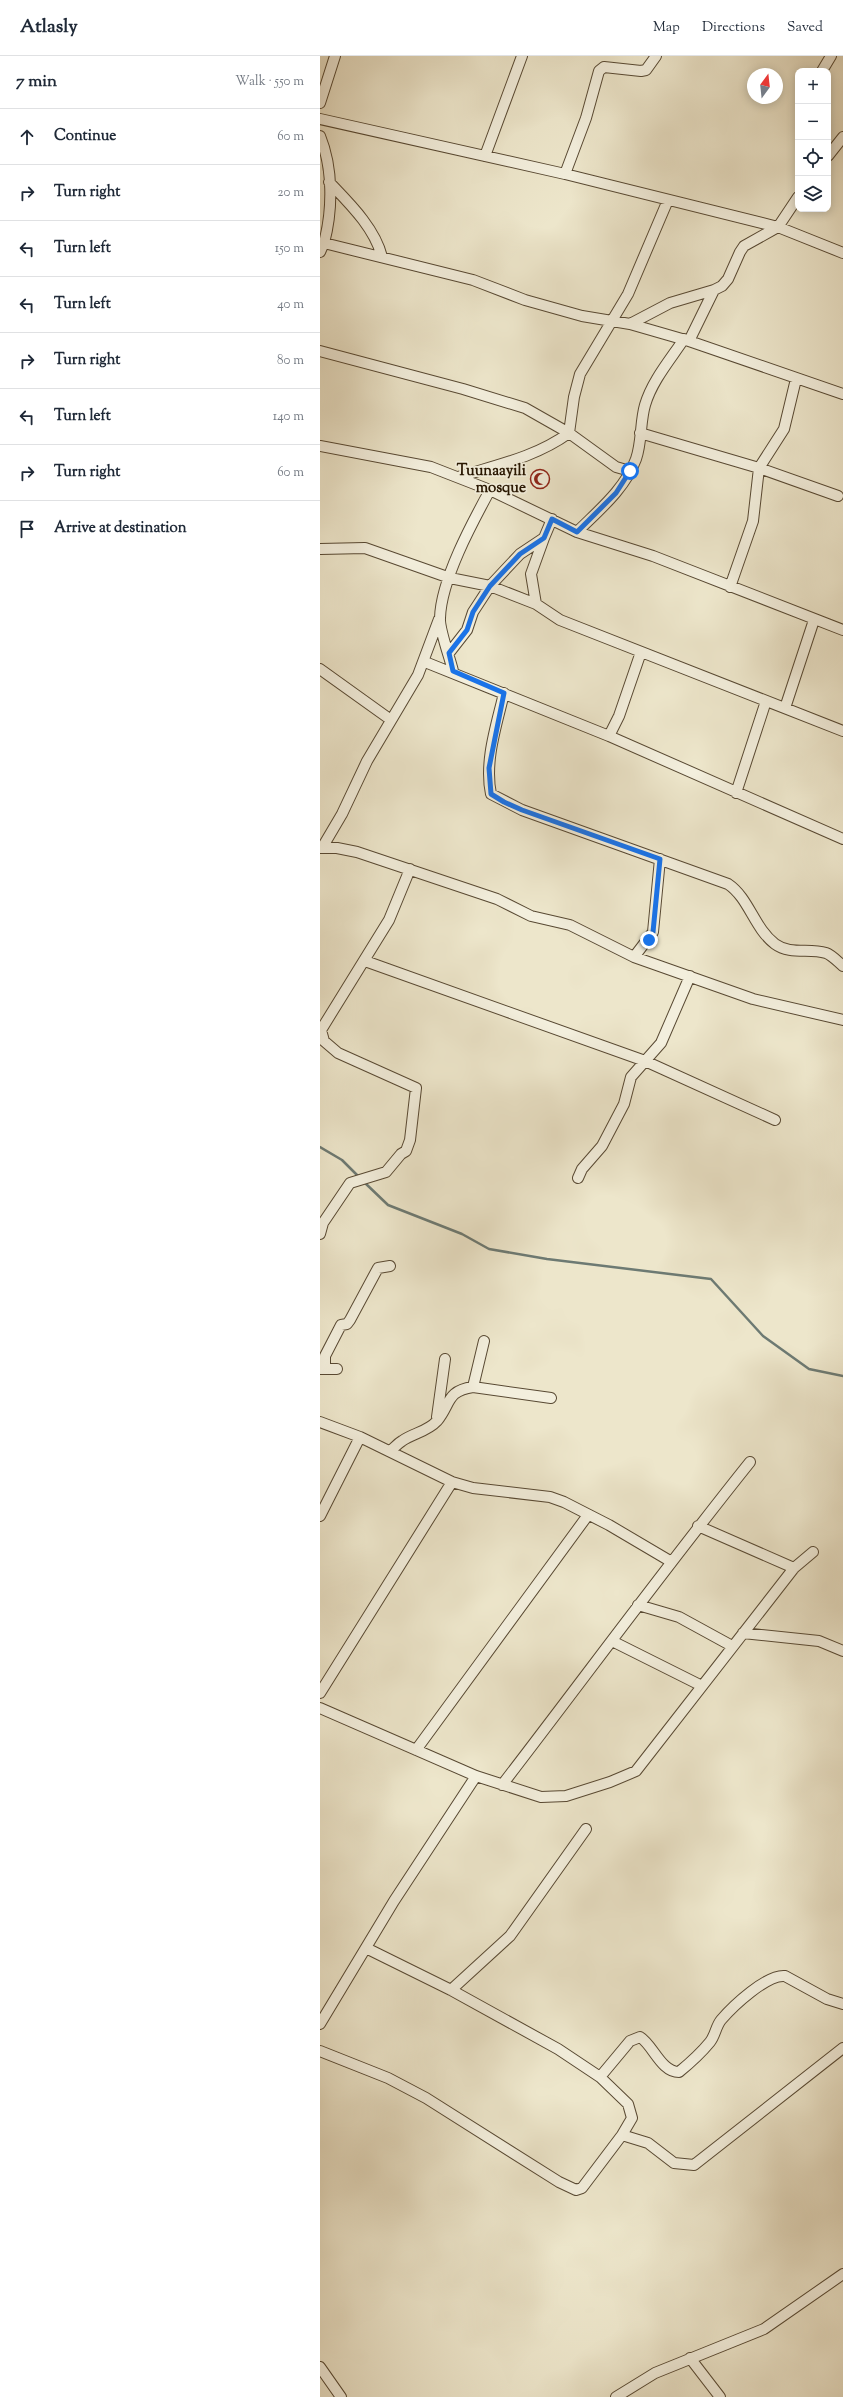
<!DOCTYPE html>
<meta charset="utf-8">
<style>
body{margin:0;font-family:"Sorts Mill Goudy",serif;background:#f6f6f7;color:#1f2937}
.controls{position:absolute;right:12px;top:12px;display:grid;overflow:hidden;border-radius:8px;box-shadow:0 2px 10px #0003}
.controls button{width:36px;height:36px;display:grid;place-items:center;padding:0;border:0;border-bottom:1px solid #e0e1e3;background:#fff;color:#1f2937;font:20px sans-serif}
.compass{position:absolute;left:427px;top:12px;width:36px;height:36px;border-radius:50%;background:#fff;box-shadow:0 2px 10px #0003;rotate:15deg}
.stop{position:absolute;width:12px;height:12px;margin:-9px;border:3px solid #1a73e8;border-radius:50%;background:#fff}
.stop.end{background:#1a73e8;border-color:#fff;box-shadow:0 1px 4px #0008}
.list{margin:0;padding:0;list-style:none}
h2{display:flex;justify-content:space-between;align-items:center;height:52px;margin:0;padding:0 16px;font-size:17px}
h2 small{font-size:13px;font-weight:400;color:#747a83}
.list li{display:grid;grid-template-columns:26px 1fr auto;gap:12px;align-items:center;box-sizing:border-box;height:56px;padding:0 16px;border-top:1px solid #e0e1e3}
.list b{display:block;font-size:15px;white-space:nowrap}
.list em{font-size:13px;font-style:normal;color:#747a83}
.icon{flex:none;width:22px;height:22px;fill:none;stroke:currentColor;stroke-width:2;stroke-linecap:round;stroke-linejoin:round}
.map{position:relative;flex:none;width:523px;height:2341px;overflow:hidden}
header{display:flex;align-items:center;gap:24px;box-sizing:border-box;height:56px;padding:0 20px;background:#fff;border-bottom:1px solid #e0e1e3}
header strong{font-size:19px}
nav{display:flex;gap:22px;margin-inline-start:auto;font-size:14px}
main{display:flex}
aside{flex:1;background:#fff}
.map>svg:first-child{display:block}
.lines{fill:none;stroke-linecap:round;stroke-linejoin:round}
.stream{stroke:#6d7a73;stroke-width:2.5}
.minor-casing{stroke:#584933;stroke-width:12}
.minor{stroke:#f3efdd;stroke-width:10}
.route{stroke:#1a73e8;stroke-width:5}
.labels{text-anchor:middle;stroke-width:3.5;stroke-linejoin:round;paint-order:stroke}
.poi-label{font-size:15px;font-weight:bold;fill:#261500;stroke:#f3efdd;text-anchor:end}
</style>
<header>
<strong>Atlasly</strong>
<nav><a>Map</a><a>Directions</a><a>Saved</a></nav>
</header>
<main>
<aside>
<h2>7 min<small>Walk · 550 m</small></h2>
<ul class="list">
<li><svg class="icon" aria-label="ahead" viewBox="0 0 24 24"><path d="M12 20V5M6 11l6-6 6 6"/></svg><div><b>Continue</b></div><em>60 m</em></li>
<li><svg class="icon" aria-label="right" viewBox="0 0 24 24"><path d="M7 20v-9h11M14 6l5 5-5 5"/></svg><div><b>Turn right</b></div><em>20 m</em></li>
<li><svg class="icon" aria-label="left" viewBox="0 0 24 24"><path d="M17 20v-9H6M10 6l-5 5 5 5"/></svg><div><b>Turn left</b></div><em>150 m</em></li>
<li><svg class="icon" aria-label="left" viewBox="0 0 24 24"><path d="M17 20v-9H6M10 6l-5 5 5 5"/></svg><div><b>Turn left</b></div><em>40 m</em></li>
<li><svg class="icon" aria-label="right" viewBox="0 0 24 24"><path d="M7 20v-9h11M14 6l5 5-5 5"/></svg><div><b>Turn right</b></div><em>80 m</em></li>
<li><svg class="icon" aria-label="left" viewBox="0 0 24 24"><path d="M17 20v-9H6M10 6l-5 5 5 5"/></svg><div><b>Turn left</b></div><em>140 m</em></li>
<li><svg class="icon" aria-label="right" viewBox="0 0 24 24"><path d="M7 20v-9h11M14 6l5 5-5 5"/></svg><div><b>Turn right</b></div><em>60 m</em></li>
<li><svg class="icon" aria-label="arrive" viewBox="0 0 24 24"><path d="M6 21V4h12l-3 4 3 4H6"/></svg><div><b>Arrive at destination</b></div></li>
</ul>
</aside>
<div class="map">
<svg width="523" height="2341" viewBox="0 0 523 2341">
<rect width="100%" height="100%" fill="#ede6cb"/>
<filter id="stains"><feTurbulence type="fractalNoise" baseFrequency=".005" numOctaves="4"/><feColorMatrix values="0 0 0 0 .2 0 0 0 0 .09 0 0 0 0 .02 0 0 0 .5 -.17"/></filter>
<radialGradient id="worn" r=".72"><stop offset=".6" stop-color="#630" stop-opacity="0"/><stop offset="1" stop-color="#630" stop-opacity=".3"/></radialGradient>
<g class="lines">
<path class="stream" d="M0 1091 22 1104 39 1121
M44 1126 68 1149 142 1178 169 1193 227 1203 391 1223 443 1280 489 1313 523 1320"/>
<g class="minor-casing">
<path id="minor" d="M502 15 511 0
M0 47 15 0
M0 63 245 118 458 171 523 197
M0 80C13 112 13 153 4 187
M165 100 202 0
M508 100 523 81
M245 118 266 62 279 15 284 11 321 15 326 14 336 0
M9 126C29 147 55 172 62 201
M0 196 4 187 153 224 205 244 262 260 310 268 369 285 523 338
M310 268 350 247 394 234
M369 285 394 234 402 230 408 223 420 196 424 190 458 171 478 141
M0 295 143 333 205 352 249 377 296 411 310 415
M320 377 439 412 518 440
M0 390 111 411 170 434 257 476 333 500 523 574
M138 421C177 409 216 401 249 377L254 341 260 318 308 238 348 144
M257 476C279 454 305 433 316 403 322 386 320 366 325 349 332 325 350 304 364 283
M0 493 45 492 130 522 170 530 216 548 240 564 523 675
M410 531 433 465 439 412 464 373 476 323
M216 548 211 518 224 482
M129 597 147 574 153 556 170 530 200 498 224 482 232 463
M105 606 289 680 523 783
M0 613 71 664
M133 615C130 602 119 573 120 562 121 524 152 467 170 434
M184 637C177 668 164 705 171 738L202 754 408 828C429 842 434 872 455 888 470 899 489 892 506 897 512 899 518 906 523 910
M465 652 494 564
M289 680 299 660 321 596
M416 737 446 645
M0 792H17L37 796 177 843 211 860 250 869 314 901 433 943 523 964
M2 792 22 758 47 705 98 619 119 563
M314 901 333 876 340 803
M45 905 325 1005 455 1064
M258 1122 262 1113 282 1090 304 1048 311 1021 341 987 370 920
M0 1178 3 1167 30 1127 66 1116 81 1098 86 1095 90 1084 96 1032 18 997 4 985 1 974 69 864 90 813
M5 1312V1300L21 1269 27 1268 30 1264 58 1212 70 1210
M0 1313H17
M153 1331 231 1342
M117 1361 125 1303
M0 1366 40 1381 132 1426 153 1432 230 1441 244 1446 289 1469 350 1505
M70 1395C74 1392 77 1388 82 1385 93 1377 107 1376 117 1365 131 1348 126 1335 153 1331L164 1285
M0 1460 40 1381
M378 1470 474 1512
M318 1549 359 1561 412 1590
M423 1577 499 1585 523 1595
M292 1585 382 1630
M0 1637 132 1426
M0 1652 156 1720 221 1741 246 1740 290 1726 316 1715 474 1512 493 1496
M96 1694 268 1459
M182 1729C265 1621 345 1512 430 1406
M131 1934 190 1880 266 1773
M0 1968 74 1845 156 1720
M0 1995 68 2022 106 2042 239 2126 256 2134 262 2132 302 2079 312 2062 308 2048 280 2021 238 1993 131 1934 46 1892
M280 2021 310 1985 320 1981C333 1989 341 2016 359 2016 370 2007 381 1997 390 1986 395 1980 396 1970 401 1964 413 1950 447 1918 465 1920L507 1943 523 1948
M302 2079 328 2087 354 2107 374 2109 523 1992
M370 2302 400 2341
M0 2311 21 2341
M296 2341 335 2317 444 2273 523 2218"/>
</g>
<use href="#minor" class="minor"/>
</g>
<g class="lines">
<path class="route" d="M310 415 296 437 257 476 232 463 224 482 200 498 170 530 153 556 147 574 129 597 133 615 184 637 169 712 171 738 184 746 202 754 340 803 333 876 329 884"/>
</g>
<defs>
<g id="mosque-ring" transform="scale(1)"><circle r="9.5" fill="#f3efdd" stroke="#8f2418" stroke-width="1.5"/><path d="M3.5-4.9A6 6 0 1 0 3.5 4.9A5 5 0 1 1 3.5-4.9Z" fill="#8f2418"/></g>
</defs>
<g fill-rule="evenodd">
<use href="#mosque-ring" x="220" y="423"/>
</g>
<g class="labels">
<g class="poi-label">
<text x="206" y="419">Tuunaayili<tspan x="206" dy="17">mosque</tspan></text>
</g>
</g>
<rect width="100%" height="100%" filter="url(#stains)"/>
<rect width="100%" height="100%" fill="url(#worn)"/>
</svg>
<div class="controls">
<button>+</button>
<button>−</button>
<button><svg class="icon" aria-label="locate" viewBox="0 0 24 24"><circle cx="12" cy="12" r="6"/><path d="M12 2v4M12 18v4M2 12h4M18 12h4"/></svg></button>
<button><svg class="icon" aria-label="layers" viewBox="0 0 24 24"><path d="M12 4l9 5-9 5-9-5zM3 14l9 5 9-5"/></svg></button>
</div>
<svg class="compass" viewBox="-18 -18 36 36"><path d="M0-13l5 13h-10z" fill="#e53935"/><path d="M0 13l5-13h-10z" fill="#747a83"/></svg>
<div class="stop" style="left:310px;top:415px"></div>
<div class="stop end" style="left:329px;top:884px"></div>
</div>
</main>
